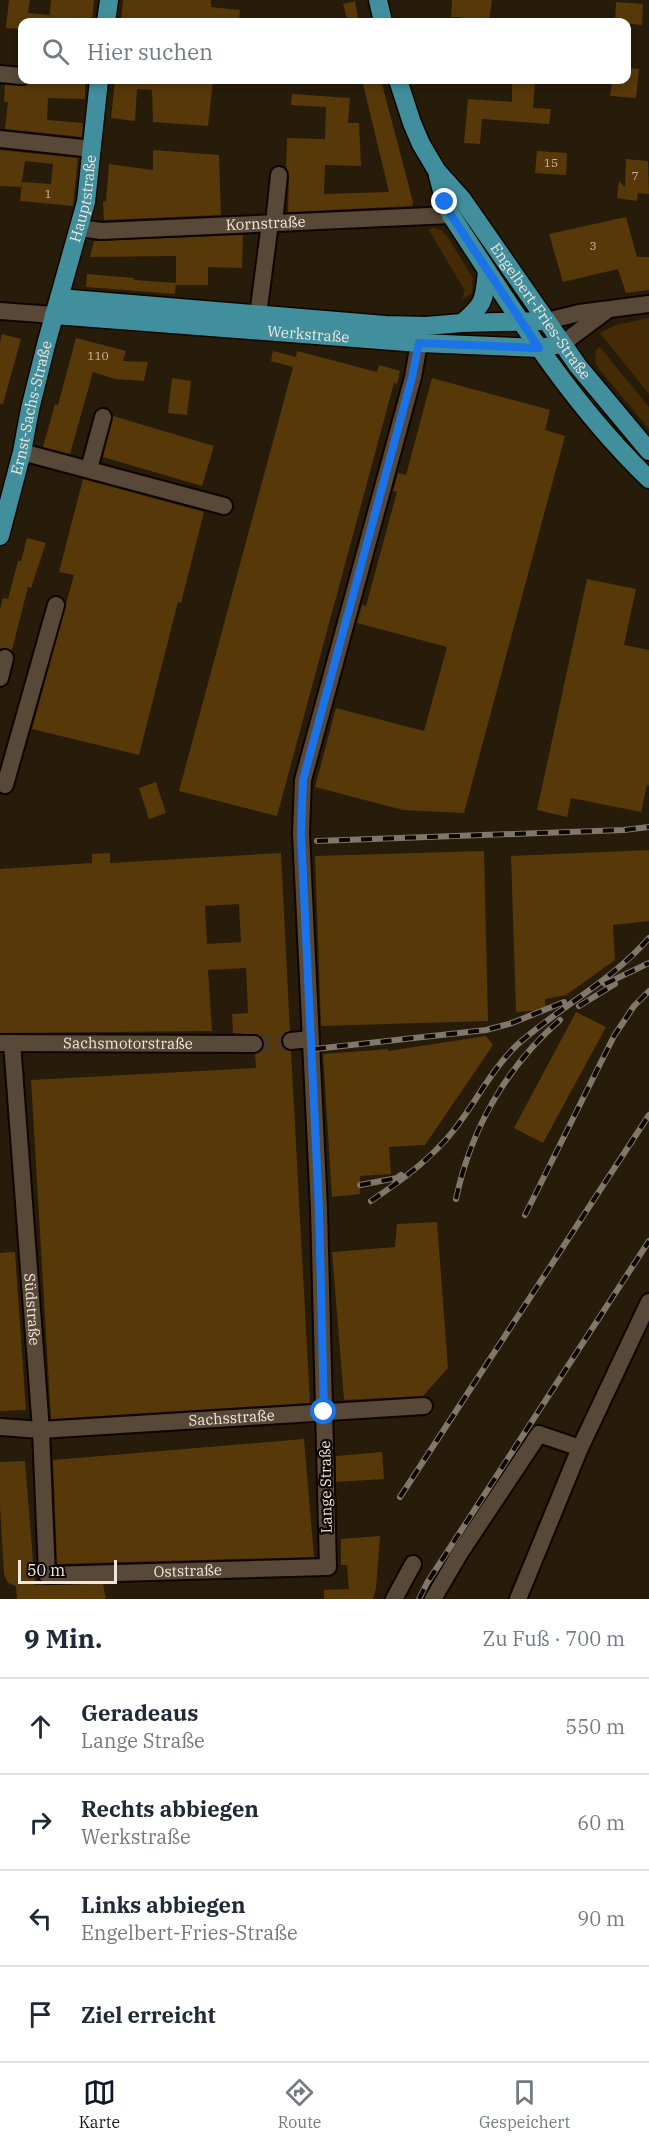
<!DOCTYPE html>
<html lang="de">
<meta charset="utf-8">
<style>
body{margin:0;font-family:"IBM Plex Serif",serif;background:#f2f2f3;color:#1f2937}
.scale{position:absolute;left:18px;bottom:15px;width:99px;box-sizing:border-box;padding-left:6px;border:3px solid #efe6dc;border-top:0;font-size:16px;line-height:21px;white-space:nowrap;color:#efe6dc;-webkit-text-stroke:4px #0c0702;paint-order:stroke}
.stop{position:absolute;width:18px;height:18px;margin:-14px;border:4px solid #1a73e8;border-radius:50%;background:#fff}
.stop.end{background:#1a73e8;border-color:#fff;box-shadow:0 2px 6px #0008}
.list{margin:0;padding:0;list-style:none}
h2{display:flex;justify-content:space-between;align-items:center;height:78px;margin:0;padding:0 24px;font-size:26px}
h2 small{font-size:20px;font-weight:400;color:#747a83}
.list li{display:grid;grid-template-columns:39px 1fr auto;gap:18px;align-items:center;box-sizing:border-box;height:96px;padding:0 24px;border-top:2px solid #e0e1e3}
.list b{display:block;font-size:22px;white-space:nowrap}
.list p{margin:0;font-size:20px;white-space:nowrap;color:#747a83}
.list em{font-size:20px;font-style:normal;color:#747a83}
.icon{flex:none;width:33px;height:33px;fill:none;stroke:currentColor;stroke-width:2;stroke-linecap:round;stroke-linejoin:round}
.map{position:relative;flex:none;width:649px;height:1599px;overflow:hidden}
.search{position:absolute;background:#fff;box-shadow:0 3px 9px #0003;left:18px;right:18px;top:18px;height:66px;display:flex;align-items:center;gap:15px;box-sizing:border-box;padding:0 21px;border-radius:12px;color:#747a83;font-size:22px}
.sheet{height:462px;background:#fff}
nav{display:flex;justify-content:space-around;align-items:center;box-sizing:border-box;height:84px;border-top:2px solid #e0e1e3;background:#fff;font-size:16px;color:#747a83}
nav a{display:grid;justify-items:center;gap:3px}
nav .on{color:#111827}
.map>svg:first-child{display:block}
.green{fill:#442b05}
.building{fill:#573808;fill-rule:evenodd}
.lines{fill:none;stroke-linecap:round;stroke-linejoin:round}
.minor-tunnel{stroke:#45392a;stroke-width:16;stroke-dasharray:16 8;stroke-linecap:butt}
.minor-casing{stroke:#100500;stroke-width:20}
.major-casing{stroke:#100500;stroke-width:21}
.minor{stroke:#574837;stroke-width:16}
.major{stroke:#418e9c;stroke-width:18}
.rail-casing{stroke:#82786a;stroke-width:6}
.rail{stroke:#0c0702;stroke-width:4;stroke-dasharray:11;stroke-linecap:butt}
.route{stroke:#1a73e8;stroke-width:8}
.labels{text-anchor:middle;stroke-width:4.5;stroke-linejoin:round;paint-order:stroke}
.number-label{font-size:12px;fill:#c9baa7}
.street-label{font-size:15px;fill:#efe6dc;stroke:#0c0702}
</style>
<div class="map">
<svg width="649" height="1599" viewBox="0 0 649 1599">
<rect width="100%" height="100%" fill="#271b0a"/>
<path class="green" d="M433 228 441 230 447 236 473 278 472 293 461 300 465 291 429 230Z
M649 318V394L600 333 616 325Z
M600 347 649 407V429L599 369 595 362 596 350Z"/>
<path class="building" d="M9 0H30L28 13 50 15 49 22H22V29L6 28Z
M51 0H94L92 22H49Z
M123 0H211V7L240 10 239 22H121Z
M452 0H492L489 22H460L461 17H451Z
M355 1 359 22H348L343 4Z
M616 2 643 4 642 25 615 22Z
M627 68 639 69 636 98 610 96 612 80H627Z
M32 80 85 81V99L48 98 47 120 83 123 82 137 5 129 8 102H4L5 85 26 86Z
M115 80H213L208 126 153 122 152 90 137 89 135 121 111 118Z
M362 80H381L413 202 412 206 288 212 289 176 286 167 287 138 325 139 326 107 291 105 292 94 350 98 348 123H359L361 166 325 165 324 194 389 192Z
M512 80H535L533 108 551 109 549 124 482 119 480 144 464 143 468 99 512 102Z
M0 150 78 158 73 206 20 201 22 182 51 184 53 164 25 161 21 187 0 186Z
M153 150 219 155 221 215 104 220 103 202 106 201 109 164 153 170Z
M537 151 567 153 566 175 535 173Z
M626 159 648 161 649 194 638 193 637 201 617 198 619 181 625 187Z
M626 217 637 257H649V290L626 293 618 269 563 282 549 234Z
M243 235 242 268 208 267V285H176V256L90 257 94 241Z
M87 274 134 278V280L176 283 175 294 86 287Z
M2 334 21 339 3 404H0V343Z
M76 338 126 351 123 361 148 362 144 381 115 379 93 372 70 454 43 447 55 404 58 405Z
M273 351 296 357 297 351 377 372 379 365 400 371 397 384 394 383 277 816 179 791 293 367 271 361Z
M172 378 191 381 187 415 168 413Z
M432 378 550 410 545 430 565 436 464 813 403 810 315 787 336 708 424 731 447 647 357 623 362 605 366 606 397 492 393 491 398 473 406 475Z
M113 416 214 446 202 486 103 457Z
M83 479 204 512 181 603 178 602 139 755 32 729 74 575 59 572Z
M27 538 46 543 31 588 28 587 12 650 0 648V609L3 598 8 599 18 561H21Z
M587 579 636 589 624 645 649 650V786L647 785 641 812 571 798 567 817 537 810Z
M156 782 166 813 149 819 139 788Z
M649 850V921L613 925 615 960 566 995 545 999 546 1010 516 1012 511 856Z
M484 851 488 1021 321 1026 315 856Z
M110 853V863L281 853 290 1031 284 1033 281 1042 283 1048 291 1051 310 1403 51 1419 31 1080 256 1068 255 1054 263 1050 264 1045 263 1039 259 1035 233 1033 232 1014 248 1013 246 968 208 970 212 1031 0 1033V869L92 863V854ZM239 904 241 942 207 944 205 906Z
M576 1012 606 1027 543 1143 514 1128Z
M486 1036 493 1045 425 1145 389 1147 391 1174 360 1176V1194L332 1197 323 1054 388 1049V1051Z
M437 1222 448 1368 423 1396 344 1400 332 1252 395 1247 397 1224Z
M15 1252 26 1410 0 1411V1253Z
M304 1439 314 1557 57 1564 53 1460Z
M382 1452 384 1479 336 1482V1456Z
M25 1461 35 1585 103 1584 106 1599H17L16 1586 8 1583 4 1574 0 1506V1462Z
M380 1536 376 1588 373 1599H324V1590L349 1589 347 1565H341V1539Z"/>
<g class="lines">
<path class="minor-tunnel" d="M254 1044 291 1041"/>
<g class="minor-casing">
<g id="minor">
<path d="M0 74 22 76"/>
<path d="M0 139 92 149"/>
<path d="M274 223 279 175"/>
<path id="s1" d="M80 228 101 231 451 215"/>
<path d="M0 311 54 315"/>
<path d="M258 315 270 223"/>
<path d="M547 321 579 313 649 304"/>
<path d="M562 344 606 311"/>
<path d="M22 452 224 506"/>
<path d="M89 469 103 417"/>
<path d="M0 678 5 658"/>
<path d="M5 785 56 605"/>
<path d="M291 1041 310 1039"/>
<path id="s2" d="M0 1043 254 1044"/>
<path id="s3" d="M12 1043 41 1430 47 1575 328 1567 319 1209 301 833 303 780 413 377 419 343"/>
<path id="s4" d="M0 1427 41 1430 424 1406"/>
<path d="M580 1448 649 1302"/>
<path d="M394 1599 413 1564"/>
<path d="M433 1599 460 1553 539 1434 580 1448 518 1599"/>
</g>
</g>
<g class="major-casing">
<g id="major">
<path d="M378 0 383 22"/>
<path d="M106 22 109 0"/>
<path id="s5" d="M398 80 412 123 421 144 437 171 462 199 578 366 649 451"/>
<path d="M438 176 445 202 451 215C511 307 569 402 649 479"/>
<path d="M59 298 385 325 426 326 462 323 547 321"/>
<path id="s6" d="M54 315 419 343 539 348 562 344"/>
<path d="M462 323C485 304 484 300 487 271"/>
<path id="s7" d="M0 536 22 452 30 409 47 341 86 202 99 80"/>
</g>
</g>
<use href="#minor" class="minor"/>
<use href="#major" class="major"/>
<g class="rail-casing">
<path id="rail" d="M317 841 624 830 649 827
M605 984 649 963
M579 1006 615 984
M315 1049 486 1030 512 1023 564 1002
M360 1185 397 1178 401 1175
M456 1199C471 1129 506 1067 560 1020
M371 1201C402 1180 431 1159 454 1130 476 1102 491 1070 517 1045 559 1007 612 981 649 938
M525 1215 614 1036 634 1006 649 991
M400 1497 649 1115
M419 1599 427 1583 649 1241"/>
</g>
<use href="#rail" class="rail"/>
</g>
<g class="lines">
<path class="route" d="M324 1412 319 1209 301 833 303 780 412 377 419 343 539 348 451 215 445 202"/>
</g>
<g class="labels">
<g class="number-label">
<text x="551" y="167">15</text>
<text x="635" y="180">7</text>
<text x="48" y="198">1</text>
<text x="593" y="250">3</text>
<text x="98" y="360">110</text>
</g>
<g class="street-label">
<text dy="5" stroke="none"><textPath href="#s7" startOffset="348">Hauptstraße</textPath></text>
<text dy="5" stroke="none"><textPath href="#s1" startOffset="186">Kornstraße</textPath></text>
<text dy="5" stroke="none"><textPath href="#s5" startOffset="274">Engelbert-Fries-Straße</textPath></text>
<text dy="5" stroke="none"><textPath href="#s6" startOffset="255">Werkstraße</textPath></text>
<text dy="5" stroke="none"><textPath href="#s7" startOffset="132">Ernst-Sachs-Straße</textPath></text>
<text dy="5" stroke="none"><textPath href="#s2" startOffset="128">Sachsmotorstraße</textPath></text>
<text dy="5" stroke="none"><textPath href="#s3" startOffset="267">Südstraße</textPath></text>
<text dy="5" stroke="none"><textPath href="#s4" startOffset="232">Sachsstraße</textPath></text>
<text transform="translate(326 1487) rotate(-91)" y="5">Lange Straße</text>
<text dy="5" stroke="none"><textPath href="#s3" startOffset="674">Oststraße</textPath></text>
</g>
</g>
</svg>
<div class="scale">50 m</div>
<div class="stop" style="left:324px;top:1412px"></div>
<div class="stop end" style="left:445px;top:202px"></div>
<div class="search"><svg class="icon" aria-label="search" viewBox="0 0 24 24"><circle cx="10" cy="10" r="6"/><path d="M15 15l6 6"/></svg>Hier suchen</div>
</div>
<section class="sheet">
<h2>9 Min.<small>Zu Fuß · 700 m</small></h2>
<ul class="list">
<li><svg class="icon" aria-label="ahead" viewBox="0 0 24 24"><path d="M12 20V5M6 11l6-6 6 6"/></svg><div><b>Geradeaus</b><p>Lange Straße</p></div><em>550 m</em></li>
<li><svg class="icon" aria-label="right" viewBox="0 0 24 24"><path d="M7 20v-9h11M14 6l5 5-5 5"/></svg><div><b>Rechts abbiegen</b><p>Werkstraße</p></div><em>60 m</em></li>
<li><svg class="icon" aria-label="left" viewBox="0 0 24 24"><path d="M17 20v-9H6M10 6l-5 5 5 5"/></svg><div><b>Links abbiegen</b><p>Engelbert-Fries-Straße</p></div><em>90 m</em></li>
<li><svg class="icon" aria-label="arrive" viewBox="0 0 24 24"><path d="M6 21V4h12l-3 4 3 4H6"/></svg><div><b>Ziel erreicht</b></div></li>
</ul>
</section>
<nav>
<a class="on"><svg class="icon" aria-label="map" viewBox="0 0 24 24"><path d="M3 6l6-2 6 2 6-2v14l-6 2-6-2-6 2zM9 4v14M15 6v14"/></svg>Karte</a>
<a><svg class="icon" aria-label="directions" viewBox="0 0 24 24"><path d="M12 3l9 9-9 9-9-9zM9 14v-3h6M13 9l2 2-2 2"/></svg>Route</a>
<a><svg class="icon" aria-label="saved" viewBox="0 0 24 24"><path d="M7 4h10v16l-5-4-5 4z"/></svg>Gespeichert</a>
</nav>
